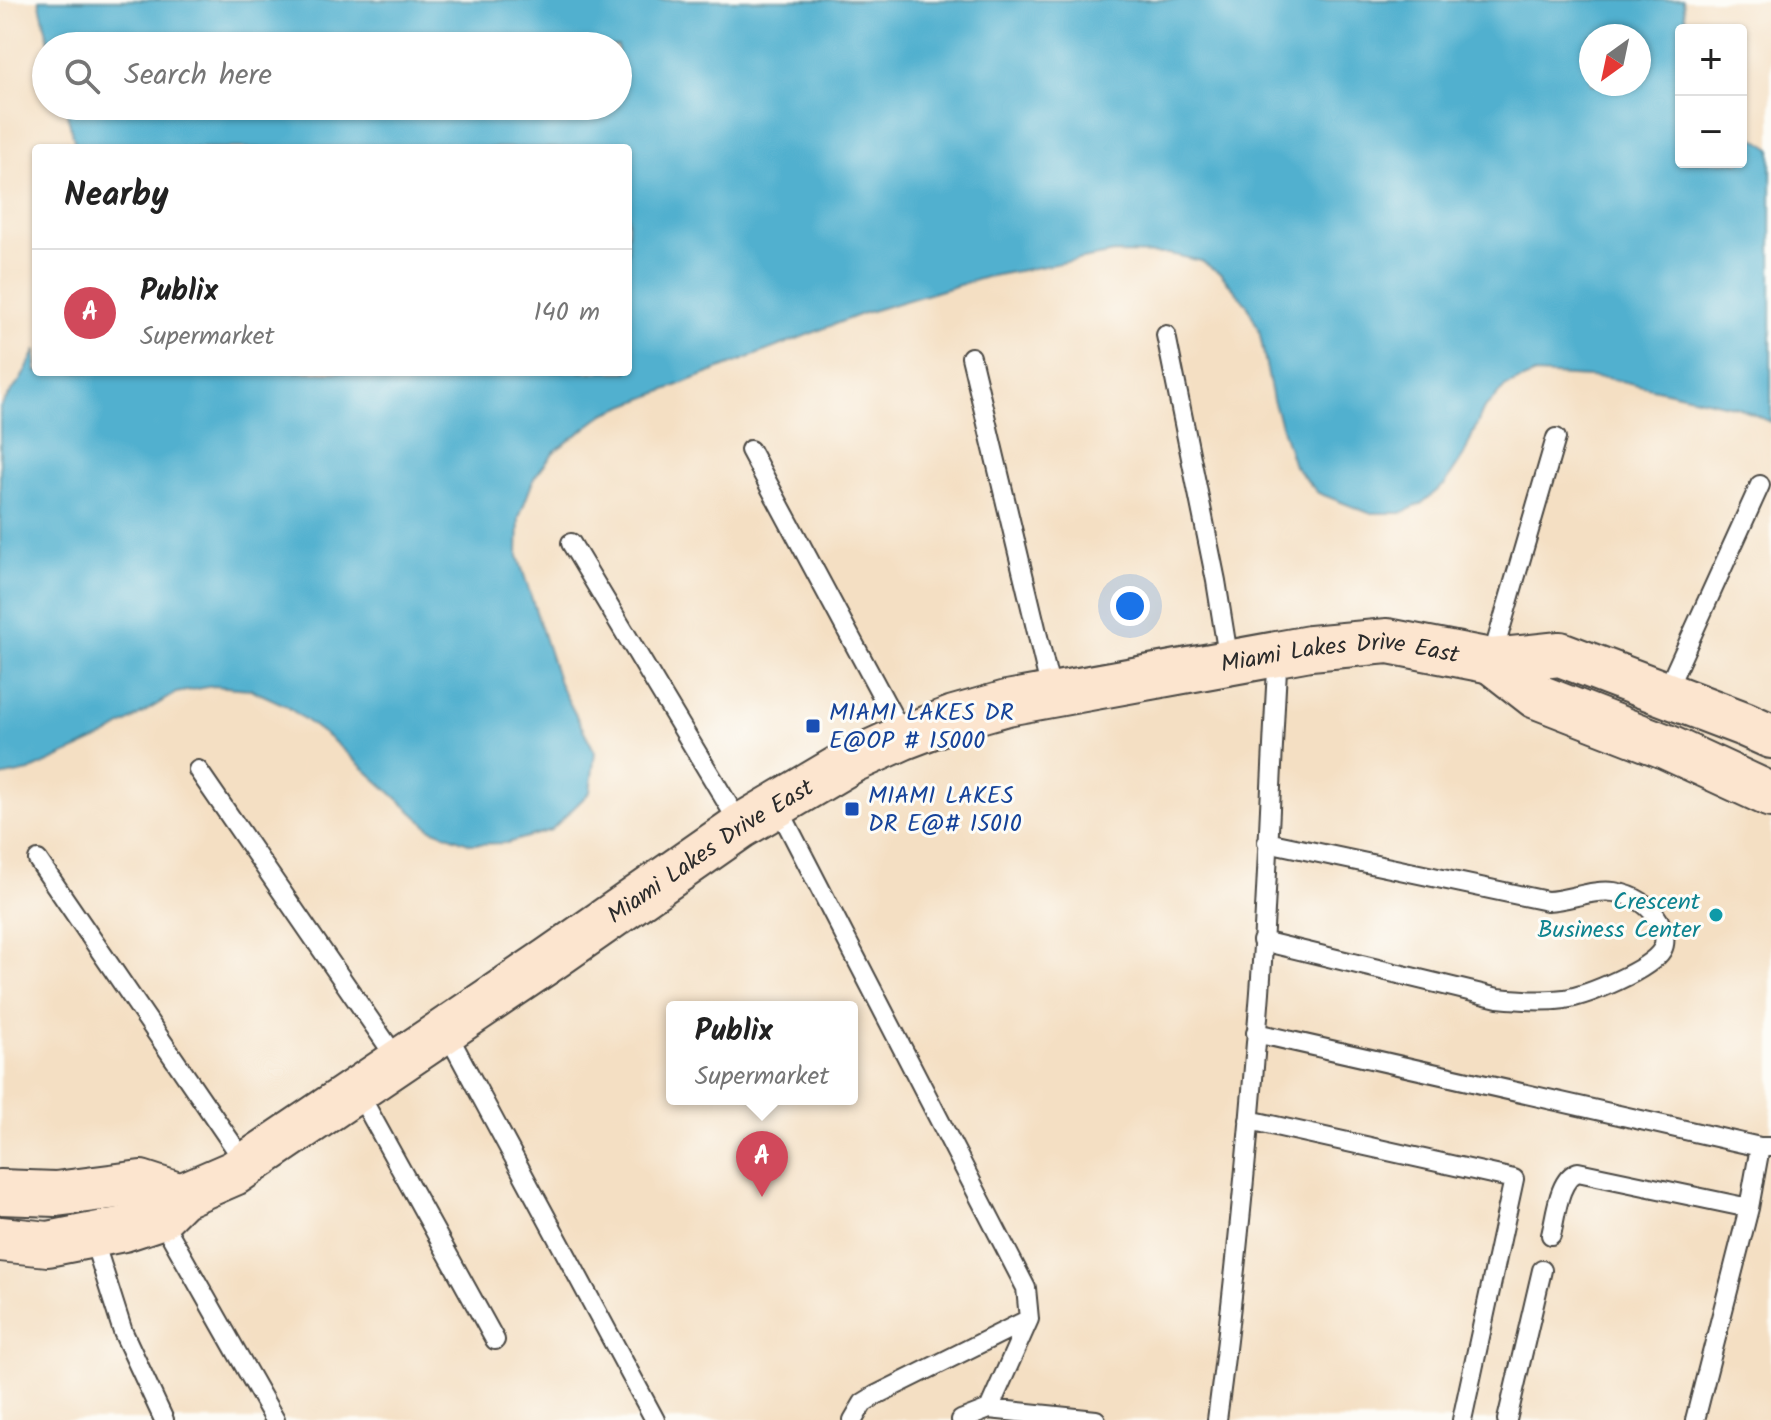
<!DOCTYPE html>
<meta charset="utf-8">
<style>
body{margin:0;font-family:Kalam,sans-serif;background:#f2f2f2;color:#222}
.controls{position:absolute;right:24px;top:24px;display:grid;overflow:hidden;border-radius:8px;box-shadow:0 2px 6px #0004}
.controls button{width:72px;height:72px;display:grid;place-items:center;padding:0;border:0;border-bottom:2px solid #e0e0e0;background:#fff;color:#222;font:40px sans-serif}
.compass{position:absolute;left:1579px;top:24px;width:72px;height:72px;border-radius:50%;background:#fff;box-shadow:0 2px 6px #0004;rotate:213deg}
.you{position:absolute;left:1130px;top:606px;width:28px;height:28px;margin:-20px;border:6px solid #fff;border-radius:50%;background:#1a73e8;box-shadow:0 0 0 12px #1a73e833}
.badge{display:grid;place-items:center;width:52px;height:52px;border-radius:50%;background:#d1495b;color:#fff;font-size:26px;font-weight:700}
.pin{position:absolute;translate:-50% -66px;filter:drop-shadow(0 2px 4px #0008)}
.pin::after{content:'';position:absolute;top:42px;width:28px;height:24px;background:inherit;clip-path:polygon(0 0,100% 0,50% 100%)}
.popup{position:absolute;left:666px;top:1001px;width:192px;height:104px;box-sizing:border-box;display:grid;place-content:center;border-radius:8px;background:#fff;filter:drop-shadow(0 2px 6px #0005);font-size:26px;white-space:nowrap;color:#767676}
.popup b{font-size:30px;color:#222}
.popup::after{content:'';position:absolute;left:50%;top:100%;margin-left:-16px;border:16px solid transparent;border-top-color:#fff}
.list{margin:0;padding:0;list-style:none}
h2{display:flex;justify-content:space-between;align-items:center;height:104px;margin:0;padding:0 32px;font-size:34px}
h2 small{font-size:26px;font-weight:400;color:#767676}
.list li{display:grid;grid-template-columns:52px 1fr auto;gap:24px;align-items:center;box-sizing:border-box;height:128px;padding:0 32px;border-top:2px solid #e0e0e0}
.list b{display:block;font-size:30px;white-space:nowrap}
.list p{margin:0;font-size:26px;white-space:nowrap;color:#767676}
.list em{font-size:26px;font-style:normal;color:#767676}
.icon{flex:none;width:44px;height:44px;fill:none;stroke:currentColor;stroke-width:2;stroke-linecap:round;stroke-linejoin:round}
.map{position:relative;flex:none;width:1771px;height:1420px;overflow:hidden}
.search{position:absolute;background:#fff;box-shadow:0 2px 6px #0004;left:32px;top:32px;width:600px;height:88px;display:flex;align-items:center;gap:20px;box-sizing:border-box;padding:0 28px;border-radius:44px;color:#767676;font-size:30px}
.panel{position:absolute;background:#fff;box-shadow:0 2px 6px #0004;left:32px;top:144px;width:600px;height:232px;border-radius:8px}
.map>svg:first-child{display:block}
.water{fill:#51b0cf;stroke:#3e6e7d;stroke-width:2;fill-rule:evenodd}
.lines{fill:none;stroke-linecap:round;stroke-linejoin:round}
.service-casing{stroke:#494642;stroke-width:22}
.secondary-casing{stroke:#494642;stroke-width:48}
.service{stroke:#fff;stroke-width:18}
.secondary{stroke:#fce5cf;stroke-width:44}
.transit-dot{fill:#1a4fb4;stroke:#fdfcf7;stroke-width:3}
.culture-dot{fill:#0f9aa8;stroke:#fdfcf7;stroke-width:3}
.labels{text-anchor:middle;stroke-width:6;stroke-linejoin:round;paint-order:stroke}
.street-label{font-size:24px;fill:#2b2b2b;stroke:#fdfcf7}
.transit-label{font-size:24px;fill:#164399;stroke:#fdfcf7;text-anchor:start}
.culture-label{font-size:24px;fill:#0d838f;stroke:#fdfcf7;text-anchor:end}
</style>
<div class="map">
<svg width="1771" height="1420" viewBox="0 0 1771 1420">
<rect width="100%" height="100%" fill="#fdfcf7"/>
<filter id="ink" filterUnits="userSpaceOnUse"><feTurbulence type="fractalNoise" baseFrequency=".0125" numOctaves="2"/><feDisplacementMap in="SourceGraphic" scale="16" xChannelSelector="R" yChannelSelector="G"/><feConvolveMatrix kernelMatrix="1 2 1 2 8 2 1 2 1" color-interpolation-filters="sRGB"/></filter>
<filter id="wash" filterUnits="userSpaceOnUse"><feTurbulence type="fractalNoise" baseFrequency=".006" numOctaves="4" result="noise"/><feDisplacementMap in="SourceGraphic" scale="32" xChannelSelector="R" yChannelSelector="G"/><feGaussianBlur stdDeviation="1.8" result="paint"/><feColorMatrix in="noise" values="0 0 0 0 0 0 0 0 0 0 0 0 0 0 0 0 0 1.4 0 .05"/><feComposite in="paint" operator="in"/></filter>
<g filter="url(#wash)">
<rect width="100%" height="100%" fill="#f4dfc3"/>
<path class="water" d="M39 0H1683L1687 30H1681V162H1741V129L1771 149V422L1737 407 1607 378 1535 374 1506 386 1483 410 1464 455 1445 484 1421 504 1401 513H1369L1318 493 1294 466 1273 400 1259 330 1247 305 1221 274 1201 261 1170 254 1114 253 986 277 861 314 604 414 554 452 534 478 519 518 518 556 559 683 595 752 590 792 551 830 507 843 471 844 431 829 331 739 285 705 250 689 213 686 176 693 105 736 29 771 0 777V407L21 379 36 350V372H628V148H76L65 106H618V46H50ZM1591 36H1639V84H1591Z"/>
</g>
<g filter="url(#ink)">
<g class="lines">
<g class="service-casing">
<path id="service" d="M1166 335 1216 581 1229 662
M971 357 1052 695
M750 450 904 737
M571 543 741 826
M1491 661 1556 438
M1665 694 1760 485
M198 770 399 1062
M777 805 1026 1288 1029 1319 989 1409
M38 860 246 1164
M1262 941 1498 998C1520 1000 1543 1002 1565 999 1588 995 1650 970 1662 950 1667 941 1663 929 1659 921 1649 904 1633 895 1614 892 1592 889 1570 900 1547 901L1267 842
M446 1031 655 1420
M1256 1033 1760 1147
M357 1090 495 1340
M1249 1120 1514 1179 1462 1420
M160 1217 275 1420
M92 1235 123 1332 164 1420
M1551 1235C1556 1216 1558 1179 1578 1172L1749 1208
M853 1420 863 1403 876 1395 1029 1319
M961 1420 989 1409 1096 1420
M1217 1420C1236 1278 1249 1135 1260 992 1268 880 1271 766 1278 653
M1507 1420 1542 1270
M1695 1420 1749 1208 1760 1147H1771"/>
</g>
<g class="secondary-casing">
<g id="secondary">
<path d="M1491 661 1536 696 1667 747 1771 795"/>
<path d="M0 1192 56 1194 141 1183 181 1196"/>
<path id="s1" d="M0 1239 48 1244 124 1229 160 1217 181 1196 234 1173 549 960 741 826 851 761 904 737 954 718 1007 703 1310 648 1388 641 1491 661 1560 654 1744 724 1771 736"/>
</g>
</g>
<use href="#service" class="service"/>
<use href="#secondary" class="secondary"/>
</g>
</g>
<g class="transit-dot">
<rect x="805" y="718" width="16" height="16" rx="4"/>
<rect x="844" y="801" width="16" height="16" rx="4"/>
</g>
<circle class="culture-dot" cx="1716" cy="915" r="8"/>
<g class="labels">
<g class="street-label">
<text dy="8" stroke="none"><textPath href="#s1" startOffset="1498">Miami Lakes Drive East</textPath></text>
<text dy="8" stroke="none"><textPath href="#s1" startOffset="826">Miami Lakes Drive East</textPath></text>
</g>
<g class="transit-label">
<text x="829" y="720">MIAMI LAKES DR<tspan x="829" dy="28">E@OP # 15000</tspan></text>
<text x="868" y="803">MIAMI LAKES<tspan x="868" dy="28">DR E@# 15010</tspan></text>
</g>
<g class="culture-label">
<text x="1700" y="909">Crescent<tspan x="1700" dy="28">Business Center</tspan></text>
</g>
</g>
</svg>
<div class="controls">
<button>+</button>
<button>−</button>
</div>
<svg class="compass" viewBox="-18 -18 36 36"><path d="M0-13l5 13h-10z" fill="#e53935"/><path d="M0 13l5-13h-10z" fill="#767676"/></svg>
<div class="you"></div>
<div class="pin badge" style="left:762px;top:1197px">A</div>
<div class="popup"><b>Publix</b>Supermarket</div>
<div class="search"><svg class="icon" aria-label="search" viewBox="0 0 24 24"><circle cx="10" cy="10" r="6"/><path d="M15 15l6 6"/></svg>Search here</div>
<section class="panel">
<h2>Nearby<small></small></h2>
<ul class="list">
<li><span class="badge">A</span><div><b>Publix</b><p>Supermarket</p></div><em>140 m</em></li>
</ul>
</section>
</div>
